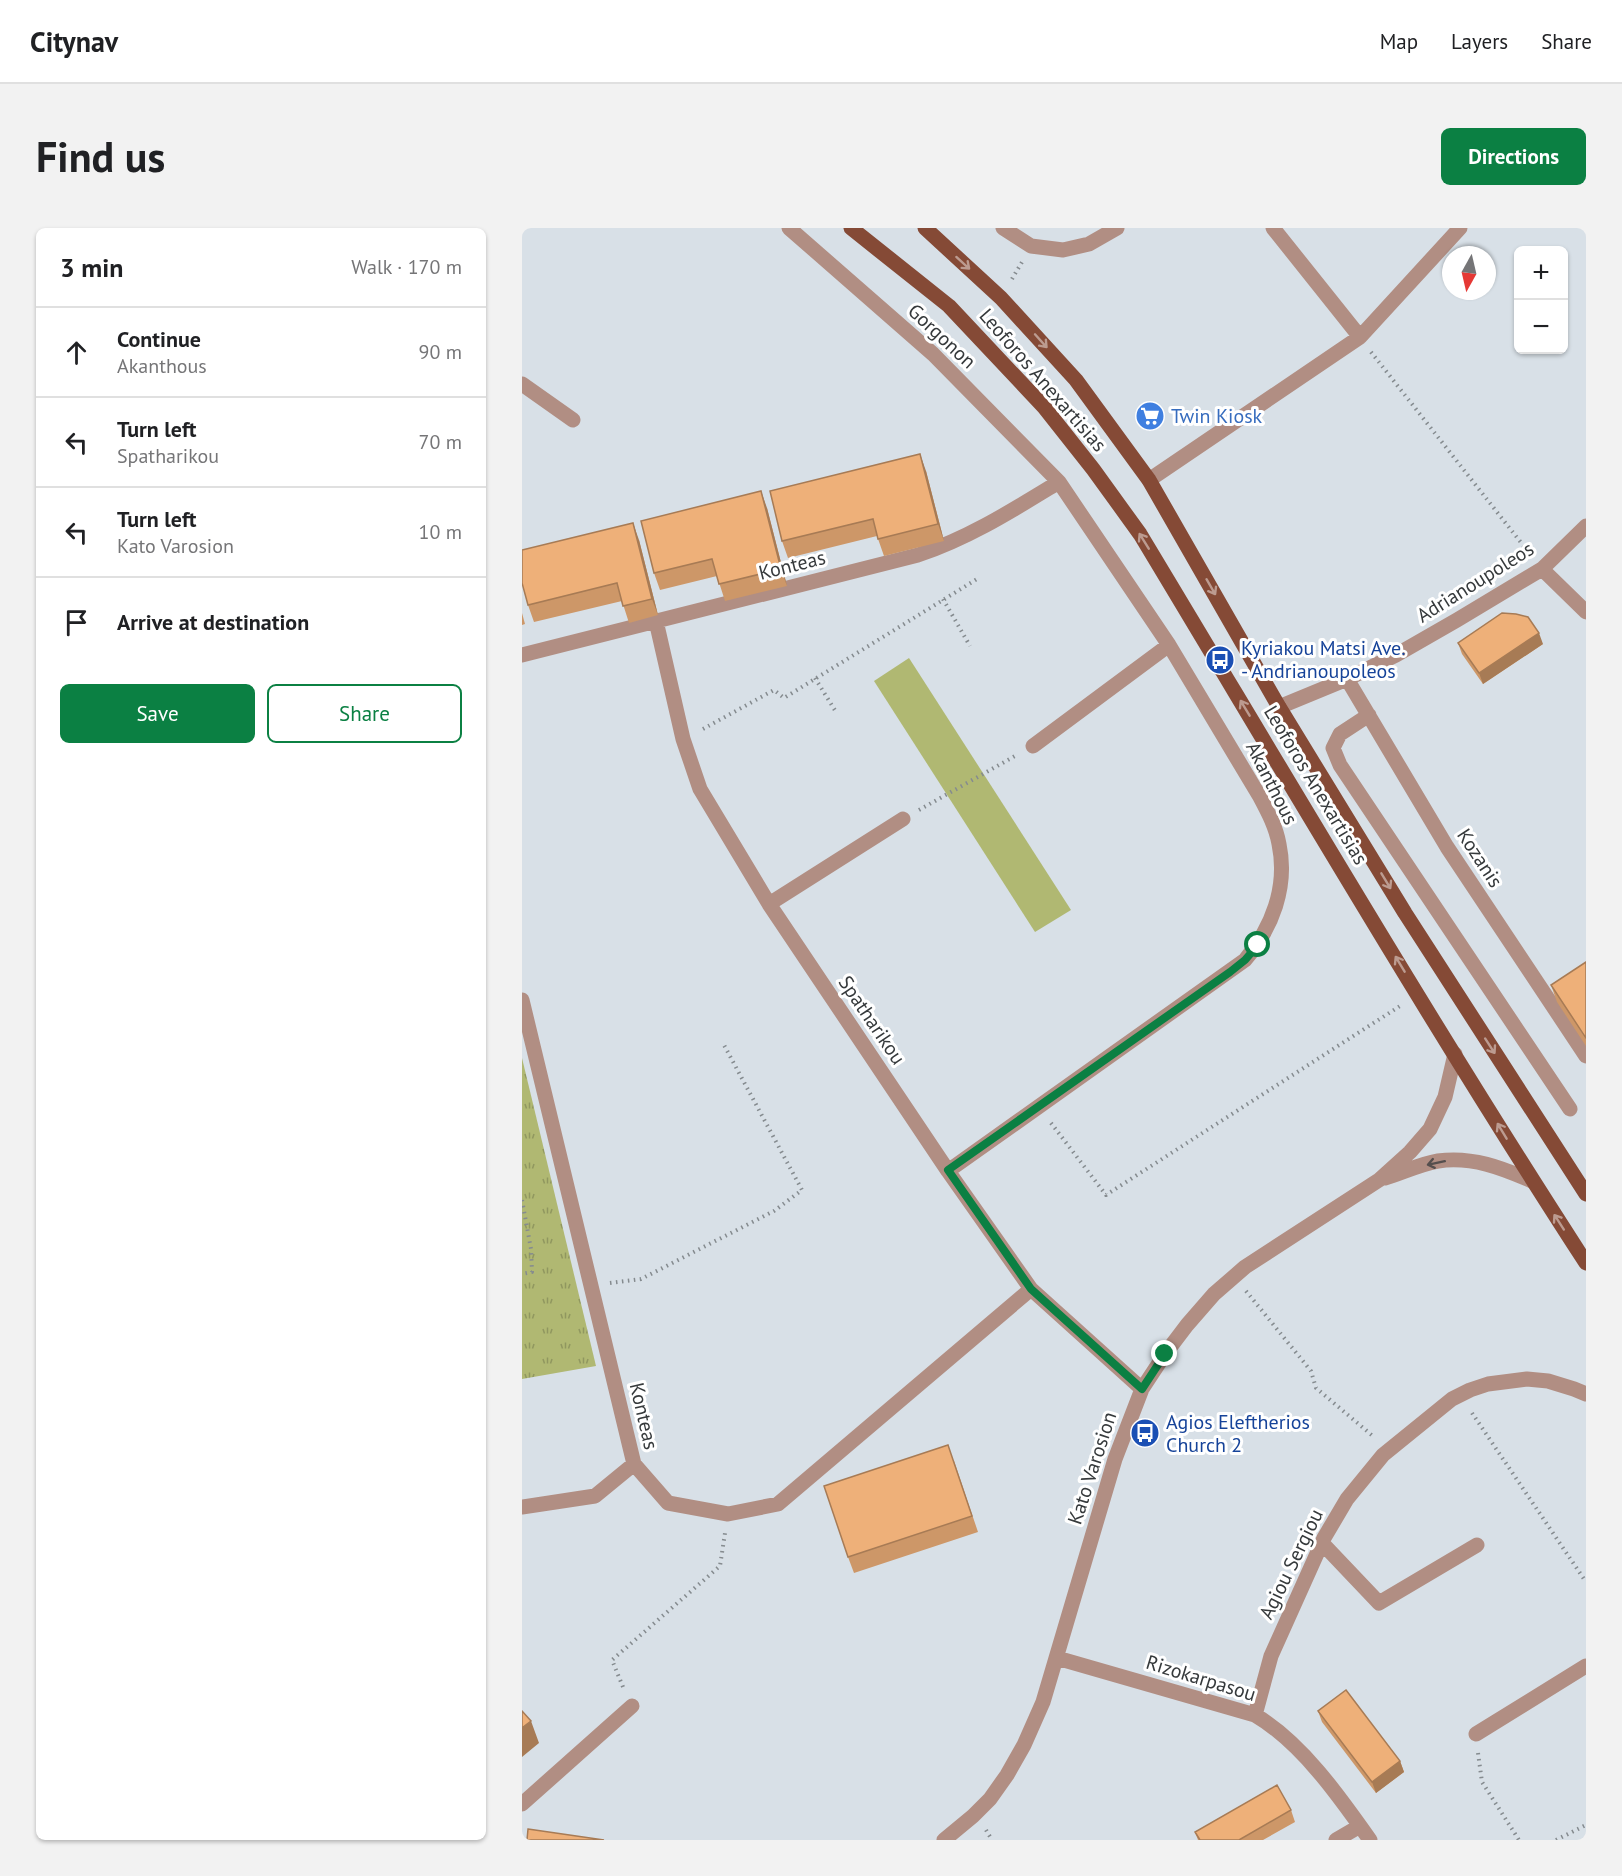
<!DOCTYPE html>
<meta charset="utf-8">
<style>
body{margin:0;font-family:"PT Sans",sans-serif;background:#f2f2f2;color:#202124}
.controls{position:absolute;right:18px;top:18px;display:grid;overflow:hidden;border-radius:9px;box-shadow:0 2px 4px #0004}
.controls button{width:54px;height:54px;display:grid;place-items:center;padding:0;border:0;border-bottom:2px solid #e0e0e0;background:#fff;color:#202124;font:30px sans-serif}
.compass{position:absolute;left:920px;top:18px;width:54px;height:54px;border-radius:50%;background:#fff;box-shadow:0 2px 4px #0004;rotate:188deg}
.stop{position:absolute;width:18px;height:18px;margin:-14px;border:4px solid #0b8043;border-radius:50%;background:#fff}
.stop.end{background:#0b8043;border-color:#fff;box-shadow:0 2px 6px #0008}
.list{margin:0;padding:0;list-style:none}
h2{display:flex;justify-content:space-between;align-items:center;height:78px;margin:0;padding:0 24px;font-size:26px}
h2 small{font-size:20px;font-weight:400;color:#757577}
.list li{display:grid;grid-template-columns:39px 1fr auto;gap:18px;align-items:center;box-sizing:border-box;height:90px;padding:0 24px;border-top:2px solid #e0e0e0}
.list b{display:block;font-size:22px;white-space:nowrap}
.list p{margin:0;font-size:20px;white-space:nowrap;color:#757577}
.list em{font-size:20px;font-style:normal;color:#757577}
.actions{display:flex;gap:12px;padding:18px 24px}
.actions a{flex:1;padding:14px 0;border:2px solid #0b8043;border-radius:9px;text-align:center;font-size:21px;color:#0b8043}
.actions .main{background:#0b8043;color:#fff}
.icon{flex:none;width:33px;height:33px;fill:none;stroke:currentColor;stroke-width:2;stroke-linecap:round;stroke-linejoin:round}
.map{position:relative;flex:none;width:1064px;height:1612px;overflow:hidden;border-radius:9px}
header{display:flex;align-items:center;gap:36px;box-sizing:border-box;height:84px;padding:0 30px;background:#fff;border-bottom:2px solid #e0e0e0}
header strong{font-size:28px}
nav{display:flex;gap:33px;margin-inline-start:auto;font-size:21px}
.intro{display:flex;align-items:center;justify-content:space-between;box-sizing:border-box;height:144px;padding:0 36px}
h1{margin:0;font-size:42px}
.button{padding:15px 27px;border-radius:9px;background:#0b8043;color:#fff;font-size:21px;font-weight:700}
main{display:flex;gap:36px;padding:0 36px}
aside{flex:1;background:#fff;border-radius:9px;box-shadow:0 2px 4px #0004}
.map>svg:first-child{display:block}
.grass{fill:#b0b872}
.park{fill:url(#park-tufts)}
.lines{fill:none;stroke-linecap:round;stroke-linejoin:round}
.path{stroke:#858b8f;stroke-width:4;stroke-dasharray:1.5 4.5;stroke-linecap:butt}
.minor{stroke:#b18e83;stroke-width:15}
.major{stroke:#854a36;stroke-width:15}
.wall{fill:#cd9768}
.shaded-wall{fill:#a77b55}
.building{fill:#eeb079;stroke:#a77b55;stroke-width:1.5}
.oneway{stroke:#bc9b90}
.oneway2{stroke:#554f4e}
.route{stroke:#0b8043;stroke-width:8}
.labels{text-anchor:middle;stroke-width:6;stroke-linejoin:round;paint-order:stroke}
.street-label{font-size:20px;fill:#363a3c;stroke:#fff}
.shop-label{font-size:20px;fill:#366cbe;stroke:#fff;text-anchor:start}
.transit-label{font-size:20px;fill:#164399;stroke:#fff;text-anchor:start}
</style>
<header>
<strong>Citynav</strong>
<nav><a>Map</a><a>Layers</a><a>Share</a></nav>
</header>
<div class="intro"><h1>Find us</h1><a class="button">Directions</a></div>
<main>
<aside>
<h2>3 min<small>Walk · 170 m</small></h2>
<ul class="list">
<li><svg class="icon" aria-label="ahead" viewBox="0 0 24 24"><path d="M12 20V5M6 11l6-6 6 6"/></svg><div><b>Continue</b><p>Akanthous</p></div><em>90 m</em></li>
<li><svg class="icon" aria-label="left" viewBox="0 0 24 24"><path d="M17 20v-9H6M10 6l-5 5 5 5"/></svg><div><b>Turn left</b><p>Spatharikou</p></div><em>70 m</em></li>
<li><svg class="icon" aria-label="left" viewBox="0 0 24 24"><path d="M17 20v-9H6M10 6l-5 5 5 5"/></svg><div><b>Turn left</b><p>Kato Varosion</p></div><em>10 m</em></li>
<li><svg class="icon" aria-label="arrive" viewBox="0 0 24 24"><path d="M6 21V4h12l-3 4 3 4H6"/></svg><div><b>Arrive at destination</b></div></li>
</ul>
<div class="actions"><a class="main">Save</a><a>Share</a></div>
</aside>
<div class="map">
<svg width="1064" height="1612" viewBox="0 0 1064 1612">
<defs>
<pattern id="park-tufts" width="24" height="20" patternUnits="userSpaceOnUse" patternTransform="scale(1.5)"><rect width="24" height="20" fill="#b0b872"/><path d="M3 7l-1-3M5 7V3M7 7l1-3M15 17l-1-3M17 17v-4M19 17l1-3" fill="none" stroke="#90975f"/></pattern>
</defs>
<rect width="100%" height="100%" fill="#d8e0e7"/>
<path class="grass" d="M387 430 549 682 513 704 352 453Z"/>
<path class="park" d="M0 830 74 1138 0 1151Z"/>
<g class="lines">
<path class="path" d="M490 51 500 34
M849 124 1008 326
M421 371 448 418
M293 450 314 484
M181 501 252 462 262 470 455 351
M397 582 493 528
M529 895 584 967 878 778
M0 972 9 1021 10 1044 0 1046
M88 1055 119 1051 252 983 280 962 202 817
M724 1063 789 1143 794 1160 852 1209
M950 1185 1064 1354
M101 1459 90 1432 198 1338 203 1305
M956 1525 960 1554 997 1612
M464 1602 470 1612
M1034 1612 1064 1597"/>
<path class="minor" d="M267 0 411 126 537 254 647 417 738 569C746 584 754 599 757 616 766 659 750 700 723 732L426 943
M481 0 509 18 541 22 567 16 595 0
M751 0 838 109
M0 156 51 192
M627 252 838 109 938 0
M1020 341 1064 384
M134 393 161 511 178 561 247 676 426 943 509 1061 620 1161
M0 427 396 327C447 310 491 282 537 254
M825 451 925 619 1064 828
M757 479 825 451 874 427 935 392 1020 341 1064 298
M847 487 818 506 811 520 818 537 1048 881
M511 518 647 417
M247 676 381 591
M0 772 112 1236 146 1275 206 1286 256 1276 509 1061
M863 950C880 945 898 936 916 933 950 928 980 940 1010 953
M0 1279 73 1268 112 1236
M800 1315 857 1375 955 1317
M535 1430 733 1487C779 1514 817 1568 848 1612
M733 1487 749 1428 802 1310 825 1271 861 1227 930 1171 948 1162 966 1156 1005 1151 1026 1153 1052 1161 1064 1166
M954 1506 1064 1438
M0 1576 110 1478
M422 1612 451 1588 468 1571 485 1547 502 1517 521 1474 593 1231 620 1161 643 1126 665 1097 692 1066 723 1039 857 952 888 924 908 901 923 869 933 826
M814 1612 838 1598"/>
<path class="major" d="M329 0 427 78 522 179 571 241 618 306C765 550 909 796 1064 1035
M403 0 479 70 554 152 627 252 757 479 883 685 1064 966"/>
</g>
<path class="wall" d="M404 243 422 313 362 328 355 308 266 330 260 313Z
M245 280 265 358 203 373 195 348 138 362 132 345Z
M117 312 136 387 107 395 100 373 12 394 6 377Z
M0 385 3 396 0 397Z
M936 415 1021 416 961 456 940 426Z
M1064 734V818L1035 774 1029 757Z
M432 1233 456 1304 332 1345 326 1329Z
M796 1483 878 1533 882 1544 854 1565 800 1494Z
M769 1582 773 1594 741 1612H676L673 1604Z"/>
<path class="shaded-wall" d="M398 226 404 243 422 313 416 296Z
M239 263 245 280 265 358 259 341Z
M111 295 117 312 136 387 130 371Z
M1017 405 1021 416 961 456 957 445Z
M9 1493 17 1515 0 1529V1500Z
M878 1533 882 1544 854 1565 850 1554Z"/>
<path class="building" d="M398 226 416 296 356 311 351 291 260 313 248 263Z
M239 263 259 341 197 356 190 331 132 345 119 293Z
M111 295 130 371 101 378 95 355 6 377 0 355V322Z
M980 385 994 386 1006 389 1017 405 957 445 936 415Z
M1064 734V810L1029 757Z
M426 1217 450 1288 326 1329 302 1258Z
M824 1462 878 1533 850 1554 796 1483Z
M0 1483 9 1493 0 1500Z
M755 1557 769 1582 717 1612H678L673 1604Z
M6 1601 82 1612H5Z"/>
<defs><path id="oneway-shaft" d="M-6 0H5M1.5-3L5.5 0L1.5 3" fill="none" stroke-width="1.6" stroke-linecap="round" stroke-linejoin="round" transform="scale(1.5)"/></defs>
<g class="oneway">
<use href="#oneway-shaft" transform="translate(441 35) rotate(42)"/>
<use href="#oneway-shaft" transform="translate(519 113) rotate(48)"/>
<use href="#oneway-shaft" transform="translate(622 313) rotate(-122)"/>
<use href="#oneway-shaft" transform="translate(689 359) rotate(60)"/>
<use href="#oneway-shaft" transform="translate(723 480) rotate(-121)"/>
<use href="#oneway-shaft" transform="translate(864 653) rotate(59)"/>
<use href="#oneway-shaft" transform="translate(878 736) rotate(-121)"/>
<use href="#oneway-shaft" transform="translate(968 818) rotate(57)"/>
<use href="#oneway-shaft" transform="translate(980 903) rotate(-121)"/>
<use href="#oneway-shaft" transform="translate(1037 994) rotate(-123)"/>
</g>
<use class="oneway2" href="#oneway-shaft" transform="translate(914 935) rotate(168)"/>
<g class="lines">
<path class="route" d="M643 1126 620 1161 509 1061 426 942 708 744 723 732 736 717"/>
</g>
<defs>
<g id="supermarket-disc" transform="scale(1.5)"><circle r="9.5" fill="#3f7fe0" stroke="#fff"/><path d="M-6-5.5h2.5l.6 2H6L4.5 2H-2.5L-4.4-4H-6ZM-1.5 3.2a1.3 1.3 0 1 0 .1 0ZM3 3.2a1.3 1.3 0 1 0 .1 0Z" fill="#fff"/></g>
<g id="bus-disc" transform="scale(1.5)"><circle r="9.5" fill="#1a4fb4" stroke="#fff"/><path d="M-5-6H5V4H4V6H2V4H-2V6H-4V4H-5ZM-3.5-4V0h7V-4ZM-3.5 1.2v1.5H-2V1.2ZM2 1.2v1.5H3.5V1.2Z" fill="#fff"/></g>
</defs>
<g fill-rule="evenodd">
<use href="#supermarket-disc" x="628" y="188"/>
<use href="#bus-disc" x="698" y="432"/>
<use href="#bus-disc" x="623" y="1205"/>
</g>
<g class="labels">
<g class="street-label">
<text transform="translate(420 108) rotate(43)" y="7">Gorgonon</text>
<text transform="translate(521 152) rotate(49)" y="7">Leoforos Anexartisias</text>
<text transform="translate(270 337) rotate(-14)" y="7">Konteas</text>
<text transform="translate(953 354) rotate(-32)" y="7">Adrianoupoleos</text>
<text transform="translate(750 555) rotate(63)" y="7">Akanthous</text>
<text transform="translate(794 557) rotate(59)" y="7">Leoforos Anexartisias</text>
<text transform="translate(958 630) rotate(57)" y="7">Kozanis</text>
<text transform="translate(350 792) rotate(56)" y="7">Spatharikou</text>
<text transform="translate(122 1188) rotate(77)" y="7">Konteas</text>
<text transform="translate(570 1240) rotate(-72)" y="7">Kato Varosion</text>
<text transform="translate(769 1336) rotate(-64)" y="7">Agiou Sergiou</text>
<text transform="translate(679 1450) rotate(17)" y="7">Rizokarpasou</text>
</g>
<g class="shop-label">
<text x="649" y="195">Twin Kiosk</text>
</g>
<g class="transit-label">
<text x="719" y="427">Kyriakou Matsi Ave.<tspan x="719" dy="23">- Andrianoupoleos</tspan></text>
<text x="644" y="1201">Agios Eleftherios<tspan x="644" dy="23">Church 2</tspan></text>
</g>
</g>
</svg>
<div class="controls">
<button>+</button>
<button>−</button>
</div>
<svg class="compass" viewBox="-18 -18 36 36"><path d="M0-13l5 13h-10z" fill="#e53935"/><path d="M0 13l5-13h-10z" fill="#757577"/></svg>
<div class="stop" style="left:736px;top:717px"></div>
<div class="stop end" style="left:643px;top:1126px"></div>
</div>
</main>
